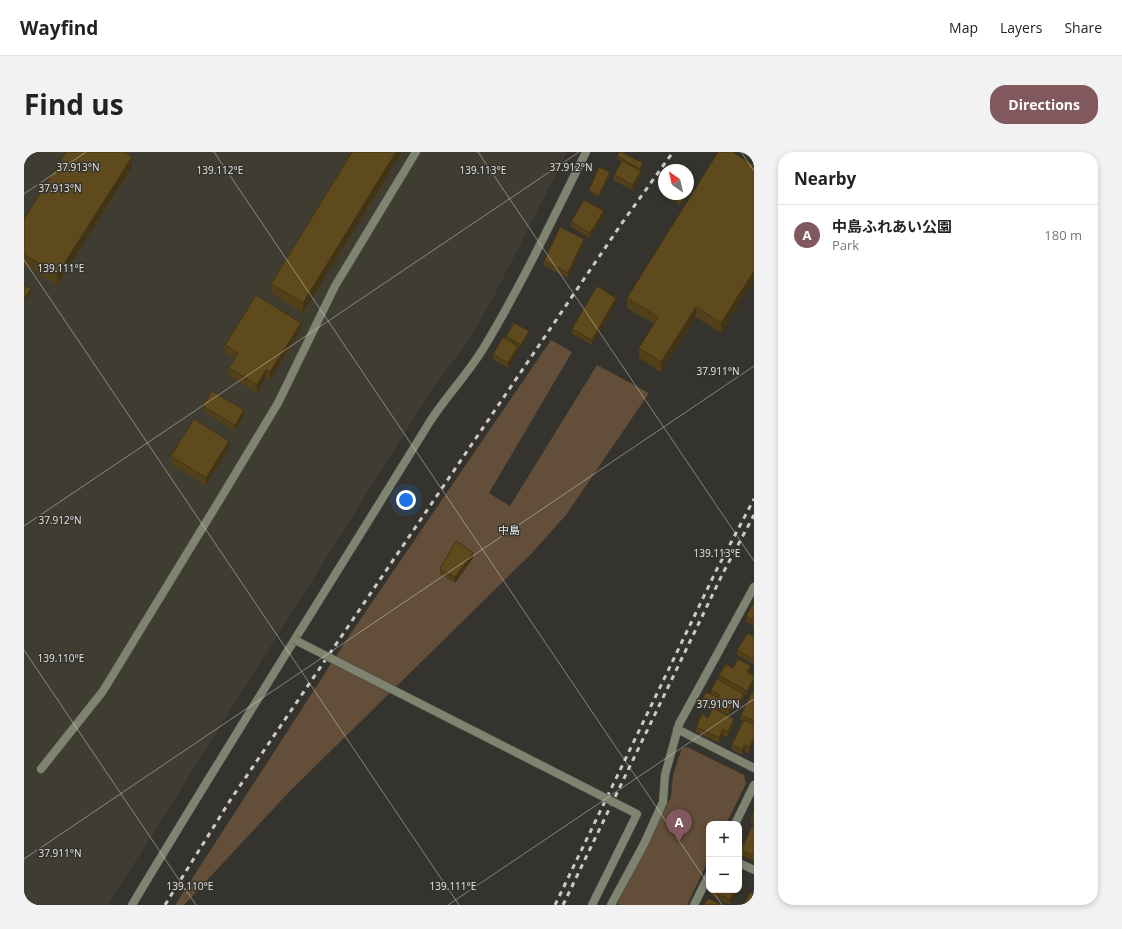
<!DOCTYPE html>
<meta charset="utf-8">
<style>
body{margin:0;font-family:"Open Sans","Noto Sans JP",sans-serif;background:#f2f2f2;color:#222}
.controls{position:absolute;right:12px;bottom:12px;display:grid;overflow:hidden;border-radius:8px;box-shadow:0 2px 6px #0003}
.controls button{width:36px;height:36px;display:grid;place-items:center;padding:0;border:0;border-bottom:1px solid #e0e0e0;background:#fff;color:#222;font:20px sans-serif}
.compass{position:absolute;left:634px;top:12px;width:36px;height:36px;border-radius:50%;background:#fff;box-shadow:0 2px 6px #0003;rotate:326deg}
.you{position:absolute;left:382px;top:348px;width:14px;height:14px;margin:-10px;border:3px solid #fff;border-radius:50%;background:#1a73e8;box-shadow:0 0 0 6px #1a73e833}
.badge{display:grid;place-items:center;width:26px;height:26px;border-radius:50%;background:#80585d;color:#fff;font-size:13px;font-weight:700}
.pin{position:absolute;translate:-50% -33px;filter:drop-shadow(0 1px 2px #0008)}
.pin::after{content:'';position:absolute;top:21px;width:14px;height:12px;background:inherit;clip-path:polygon(0 0,100% 0,50% 100%)}
.list{margin:0;padding:0;list-style:none}
h2{display:flex;justify-content:space-between;align-items:center;height:52px;margin:0;padding:0 16px;font-size:17px}
h2 small{font-size:13px;font-weight:400;color:#767676}
.list li{display:grid;grid-template-columns:26px 1fr auto;gap:12px;align-items:center;box-sizing:border-box;height:60px;padding:0 16px;border-top:1px solid #e0e0e0}
.list b{display:block;font-size:15px;white-space:nowrap}
.list p{margin:0;font-size:13px;white-space:nowrap;color:#767676}
.list em{font-size:13px;font-style:normal;color:#767676}
.map{position:relative;flex:none;width:730px;height:753px;overflow:hidden;border-radius:16px}
header{display:flex;align-items:center;gap:24px;box-sizing:border-box;height:56px;padding:0 20px;background:#fff;border-bottom:1px solid #e0e0e0}
header strong{font-size:19px}
nav{display:flex;gap:22px;margin-inline-start:auto;font-size:14px}
.intro{display:flex;align-items:center;justify-content:space-between;box-sizing:border-box;height:96px;padding:0 24px}
h1{margin:0;font-size:28px}
.button{padding:10px 18px;border-radius:16px;background:#80585d;color:#fff;font-size:14px;font-weight:700}
main{display:flex;gap:24px;padding:0 24px}
aside{flex:1;background:#fff;border-radius:16px;box-shadow:0 2px 6px #0003}
.map>svg:first-child{display:block}
.built{fill:#3f3d32}
.green{fill:#624e39}
.lines{fill:none;stroke-linecap:round;stroke-linejoin:round}
.service-casing{stroke:#51504b;stroke-width:9}
.minor-casing{stroke:#51504b;stroke-width:9}
.service{stroke:#7e8470;stroke-width:8}
.minor{stroke:#7e8470;stroke-width:8}
.rail{stroke:#cac9c6;stroke-width:3;stroke-dasharray:5 5;stroke-linecap:butt}
.service-bridge-casing{stroke:#51504b;stroke-width:9;stroke-linecap:butt}
.service-bridge{stroke:#7e8470;stroke-width:8}
.wall{fill:#514019}
.shaded-wall{fill:#423414}
.building{fill:#5e4a1d;stroke:#423414}
.ticks{fill:none;stroke:#e7e6e3;stroke-width:1;stroke-opacity:0.45}
.labels{text-anchor:middle;stroke-width:3;stroke-linejoin:round;paint-order:stroke}
.neighbourhood-label{font-size:11px;fill:#e7e6e3;stroke:#34332e}
.ticks-label{font-size:10px;text-anchor:middle;fill:#e7e6e3;stroke:#34332e;stroke-width:3;stroke-linejoin:round;paint-order:stroke}
</style>
<header>
<strong>Wayfind</strong>
<nav><a>Map</a><a>Layers</a><a>Share</a></nav>
</header>
<div class="intro"><h1>Find us</h1><a class="button">Directions</a></div>
<main>
<div class="map">
<svg width="730" height="753" viewBox="0 0 730 753">
<rect width="100%" height="100%" fill="#34332e"/>
<path class="built" d="M0 0H543L467 150 446 186 409 236 84 753H0Z"/>
<path class="green" d="M527 188 548 200 465 341 486 354 573 213 625 241 542 363 507 402 265 640 160 753H151L325 484Z
M663 595 720 623 722 632 702 672H685V707L663 753H595L593 752 647 645 649 623 658 596Z"/>
<g class="lines">
<g class="service-casing">
<path id="service" d="M17 617 79 539 198 344 254 251 311 134 392 0
M108 753C205 591 306 432 405 271 422 244 446 220 462 192 499 130 530 64 562 0"/>
</g>
<g class="minor-casing">
<path id="minor" d="M653 577 730 616
M711 672 730 633
M715 711 730 718
M587 753 620 692 639 650 641 623 655 572 730 435
M670 753 685 723"/>
</g>
<use href="#service" class="service"/>
<use href="#minor" class="minor"/>
<path class="rail" d="M141 753 207 647 598 71 649 0
M531 753 693 417 730 347
M539 753 699 421 730 363"/>
<g class="service-bridge-casing">
<path id="service-bridge" d="M271 488 613 662 568 753"/>
</g>
<use href="#service-bridge" class="service-bridge"/>
</g>
<path class="wall" d="M328 0H378L279 161 247 141V132Z
M593 4 619 14 617 19V24L609 38 590 29V23L598 10 593 7Z
M730 14V129L697 181 672 165 637 220 615 206V196L630 172 603 156V146Z
M108 15 33 133 0 112V67Z
M586 23 575 45 565 40V38Z
M663 45 656 54 649 48V46Z
M580 64 566 86 547 75V70Z
M560 92 544 126 520 114V109Z
M592 151 568 193 548 182V177Z
M277 178 246 228 242 225 233 241 205 224V216L211 207 201 201V193Z
M505 182 497 195 482 187V184Z
M494 199 484 216 469 207V202Z
M179 254 220 263 211 279 179 259Z
M205 296 182 333 147 312V304Z
M449 406 431 431 416 422V417Z
M730 452V478L729 477V473L722 470V464Z
M730 485V513L713 503V498Z
M709 516 727 519 725 522 723 544 720 542V547L716 554 711 552 705 563 690 556V557L710 572 704 585 699 583 695 591 672 580V575L684 566 688 558 678 552V547L687 543V538L718 541 695 528V523Z
M730 541V592L725 601 721 599 718 603 708 598V592L719 569 717 568V563Z
M730 659V671L727 670V665Z
M730 675V709L717 703V698Z
M714 738 706 753 687 744V739Z"/>
<path class="shaded-wall" d="M372 0H378L279 161V151Z
M108 5V15L33 133V123Z
M619 11V14L617 19V24L609 38V33L616 19V17Z
M586 20V23L575 45V43Z
M663 42V45L656 54V51Z
M580 59V64L566 86V81Z
M560 87V92L544 126V121Z
M730 119V129L697 181V171Z
M7 137V140L0 150V147Z
M592 146V151L568 193V188Z
M672 155V165L637 220V210Z
M277 171V178L246 228V220Z
M505 179V182L497 195V193Z
M494 194V199L484 216V211Z
M242 218V225L233 241V233Z
M220 258V263L211 279V273Z
M205 289V296L182 333V326Z
M449 401V406L431 431V425Z
M727 514V519L723 526V520Z
M730 526V532L723 544V539Z
M720 542V547L716 554V549Z
M711 547V552L705 563V558Z
M710 567V572L704 585V580Z
M699 577V583L695 591V586Z
M730 586V592L725 601V596Z
M721 593V599L718 603V598Z
M719 722V727L715 735V730Z
M711 738H714L706 753V748Z"/>
<path class="building" d="M42 0H101L108 5 33 123 0 102V67Z
M328 0H372L279 151 247 132Z
M595 0H598L619 11 616 17 593 4Z
M694 0H709L730 14V119L697 171 672 155 637 210 615 196 634 165 603 146Z
M598 9 617 19 609 33 590 23Z
M575 15 586 20 575 43 565 38Z
M652 42H663L656 51 649 46Z
M560 48 580 59 566 81 547 70Z
M536 75 560 87 544 121 520 109Z
M0 133 7 137 0 147Z
M573 134 592 146 568 188 548 177Z
M232 143 277 171 246 220 242 218 233 233 205 216 214 201 201 193Z
M490 171 505 179 497 193 482 184Z
M479 185 494 194 484 211 469 202Z
M188 239 220 258 211 273 179 254Z
M170 267 205 289 182 326 147 304Z
M432 389 449 401 431 425 416 417Z
M729 452H730V469L722 464Z
M724 481 730 485V508L713 498Z
M714 507 727 514 723 520 730 524V526L723 539 695 523 702 512 709 516Z
M693 527 720 542 716 549 711 547 705 558 690 551 689 553 678 547 682 540 694 546 696 543 687 538Z
M728 540 730 541V569L717 563Z
M689 556 710 567 704 580 699 577 695 586 672 575 678 562 684 566Z
M720 568 730 573V586L725 596 721 593 718 598 708 592Z
M730 659V666L727 665Z
M728 674 730 675V704L717 698Z
M715 720 719 722 715 730Z
M687 738H711L706 748 687 739Z
M727 740 730 742V753H719Z
M684 746 697 753H680Z"/>
<path class="ticks" d="M190 0 685 733M454 0 730 409M717 0 730 19M0 42 62 0M0 108 435 753M0 374 555 0M0 498 172 753M0 707 730 214M688 738 698 753M424 753 730 547"/>
<g class="labels">
<g class="neighbourhood-label">
<text x="485" y="382">中島</text>
</g>
</g>
<g class="ticks-label">
<text x="54" y="19">37.913°N</text>
<text x="547" y="19">37.912°N</text>
<text x="196" y="22">139.112°E</text>
<text x="459" y="22">139.113°E</text>
<text x="36" y="40">37.913°N</text>
<text x="37" y="120">139.111°E</text>
<text x="694" y="223">37.911°N</text>
<text x="36" y="372">37.912°N</text>
<text x="693" y="405">139.113°E</text>
<text x="37" y="510">139.110°E</text>
<text x="694" y="556">37.910°N</text>
<text x="36" y="705">37.911°N</text>
<text x="166" y="738">139.110°E</text>
<text x="429" y="738">139.111°E</text>
</g>
</svg>
<div class="controls">
<button>+</button>
<button>−</button>
</div>
<svg class="compass" viewBox="-18 -18 36 36"><path d="M0-13l5 13h-10z" fill="#e53935"/><path d="M0 13l5-13h-10z" fill="#767676"/></svg>
<div class="you"></div>
<div class="pin badge" style="left:655px;top:690px">A</div>
</div>
<aside>
<h2>Nearby<small></small></h2>
<ul class="list">
<li><span class="badge">A</span><div><b>中島ふれあい公園</b><p>Park</p></div><em>180 m</em></li>
</ul>
</aside>
</main>
